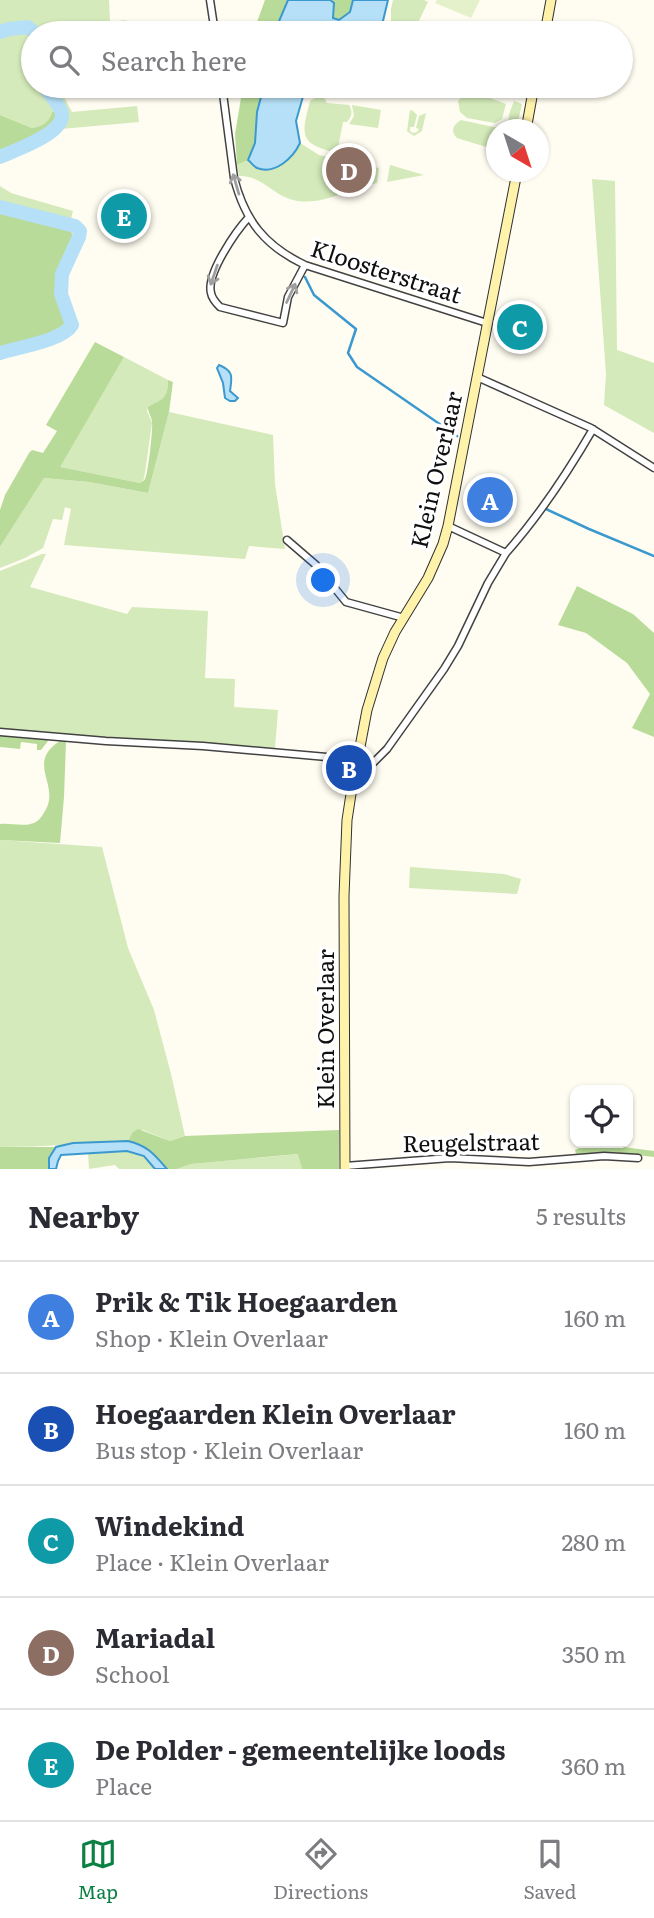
<!DOCTYPE html>
<meta charset="utf-8">
<style>
body{margin:0;font-family:Literata,serif;background:#f7f7f7;color:#2b2b33}
.controls{position:absolute;right:21px;bottom:21px;display:grid;overflow:hidden;border-radius:14px;box-shadow:0 2px 5px #0004}
.controls button{width:63px;height:63px;display:grid;place-items:center;padding:0;border:0;border-bottom:2px solid #e1e1e2;background:#fff;color:#2b2b33;font:35px sans-serif}
.compass{position:absolute;left:486px;top:119px;width:63px;height:63px;border-radius:50%;background:#fff;box-shadow:0 2px 5px #0004;rotate:141deg}
.you{position:absolute;left:324px;top:581px;width:24px;height:24px;margin:-18px;border:5px solid #fff;border-radius:50%;background:#1a73e8;box-shadow:0 0 0 10px #1a73e833}
.badge{display:grid;place-items:center;width:46px;height:46px;border-radius:50%;background:#0b8043;color:#fff;font-size:23px;font-weight:700}
.pin{position:absolute;translate:-50% -50%;border:4px solid #fff;box-shadow:0 2px 7px #0006}
.list{margin:0;padding:0;list-style:none}
h2{display:flex;justify-content:space-between;align-items:center;height:91px;margin:0;padding:0 28px;font-size:30px}
h2 small{font-size:23px;font-weight:400;color:#7c7c81}
.list li{display:grid;grid-template-columns:46px 1fr auto;gap:21px;align-items:center;box-sizing:border-box;height:112px;padding:0 28px;border-top:2px solid #e1e1e2}
.list b{display:block;font-size:26px;white-space:nowrap}
.list p{margin:0;font-size:23px;white-space:nowrap;color:#7c7c81}
.list em{font-size:23px;font-style:normal;color:#7c7c81}
.icon{flex:none;width:38px;height:38px;fill:none;stroke:currentColor;stroke-width:2;stroke-linecap:round;stroke-linejoin:round}
.map{position:relative;flex:none;width:654px;height:1169px;overflow:hidden}
.search{position:absolute;background:#fff;box-shadow:0 2px 5px #0004;left:21px;right:21px;top:21px;height:77px;display:flex;align-items:center;gap:18px;box-sizing:border-box;padding:0 24px;border-radius:38px;color:#7c7c81;font-size:26px}
.sheet{height:651px;background:#fff}
nav{display:flex;justify-content:space-around;align-items:center;box-sizing:border-box;height:98px;border-top:2px solid #e1e1e2;background:#fff;font-size:19px;color:#7c7c81}
nav a{display:grid;justify-items:center;gap:4px}
nav .on{color:#0b8043}
.map>svg:first-child{display:block}
.green{fill:#d4eaba}
.forest{fill:#b9db99}
.pitch{fill:#e5f1cb}
.water{fill:#b5e0f7;stroke:#3b99cf;stroke-width:2}
.lines{fill:none;stroke-linecap:round;stroke-linejoin:round}
.stream{stroke:#3b99cf;stroke-width:2.5}
.river{stroke:#b5e0f7;stroke-width:14}
.street-casing{stroke:#424242;stroke-width:9}
.secondary-casing{stroke:#313131;stroke-width:11}
.street{stroke:#fff;stroke-width:6}
.secondary{stroke:#fff3ac;stroke-width:9}
.oneway{stroke:#9f9f9f}
.labels{text-anchor:middle;stroke-width:7;stroke-linejoin:round;paint-order:stroke}
.street-label{font-size:23px;fill:#0f0f0f;stroke:#fff}
</style>
<div class="map">
<svg width="654" height="1169" viewBox="0 0 654 1169">
<rect width="100%" height="100%" fill="#fffcf1"/>
<path class="green" d="M0 0H109L110 22 126 20 128 33H39L32 24C21 23 11 24 0 28Z
M393 0H424L428 2 413 33H398L391 29V9Z
M25 30 33 36V86H40L57 112H52C49 123 42 126 32 128L0 115V36L13 31Z
M48 86H58L72 112 137 106 139 122 61 129 66 112Z
M469 92 477 93 506 104 502 119 495 123 467 118 460 112 458 101 463 95Z
M322 94 327 103 349 105C353 112 352 116 347 122H343L337 153C299 144 301 136 310 101Z
M514 101 522 104 517 127H512C505 119 511 110 514 101Z
M352 105 381 110 378 128 349 124 354 116Z
M410 110 413 111 417 115 414 127H410V131L413 133 417 132 419 129 416 128 419 116 426 113 422 131 414 136 407 131Z
M461 120 503 129 496 130V150L457 138C450 131 453 125 461 120Z
M300 143 319 155 379 168 377 183C351 188 321 207 293 200 273 195 261 175 239 176L237 165 248 160 257 168 296 151Z
M390 165 424 175 387 182Z
M592 179 615 181 617 350 654 363V433L604 405 606 374Z
M0 186 11 193 73 211 71 219 0 201Z
M124 357 168 380C168 398 163 399 148 408L147 411 152 423 144 479 140 483 59 467Z
M169 412 273 435 275 484 285 549 249 546 245 559 64 545 71 509 65 507 62 520 53 519 43 548 25 558 0 568V547L44 478 89 482 148 493Z
M42 554H46L30 587 127 614 132 607 208 611 205 678 235 679 234 707 278 710 275 748 81 736 0 729V571Z
M0 840 102 847 128 948 154 1010 171 1074 185 1136 170 1141 143 1130 132 1133 128 1141 125 1143C83 1143 42 1147 0 1147Z
M410 867 504 874 521 879 517 894 409 888Z
M126 1151 144 1156 155 1169H119L115 1165 89 1169 88 1153Z
M299 1154 302 1169H177L191 1164Z"/>
<path class="forest" d="M265 0H288L274 33H253Z
M330 0H353L350 12 339 20 333 18 334 4Z
M243 86H264L255 144 248 160 237 165 235 134Z
M52 112H57C58 134 17 145 0 152V115L32 128C42 126 49 123 52 112Z
M0 210 70 228 73 237 56 275 58 293 66 327 23 342 0 347Z
M95 342 124 357 60 467 140 483C142 481 144 481 145 479 148 474 153 430 152 423 152 417 148 413 148 407 163 399 168 398 168 380L173 382 169 412 148 493 89 482 44 478 0 547V510L5 495 29 453 32 450 43 453 57 431 46 425Z
M577 586 633 614 654 633V737L632 728 650 694 627 663 586 633 558 625Z
M0 734 46 739 48 741 41 750H37V744L21 742 20 749 0 747Z
M60 741 66 742 64 797 60 843 0 840V824C10 823 24 827 34 823 39 821 42 816 45 811 61 785 25 763 60 741Z
M138 1129 170 1141 185 1136 339 1130V1169H302L298 1154 191 1164 177 1169H167C154 1154 148 1146 128 1141L132 1133Z
M598 1143H608V1145L654 1151V1157L611 1152 576 1154 575 1150 579 1148 598 1147Z
M0 1147H56L49 1158V1169H0Z"/>
<path class="pitch" d="M437 0H480L471 18 435 3Z"/>
<path class="water" d="M288 0H330L334 3 333 18 339 20 350 12 353 0H388L383 21 388 33H379L365 29 361 33H274Z
M264 86H306L296 121 300 143C293 158 275 175 257 168 253 166 251 162 248 160L255 143 257 112Z
M219 365C234 371 232 377 230 391L238 398 235 401H230L225 398 223 383 217 368Z
M128 1141C148 1146 154 1154 167 1169H155L144 1156 127 1151 61 1155 58 1161 56 1169H49V1158L56 1147 73 1143Z"/>
<g class="lines">
<path class="stream" d="M305 277 314 295 356 329 348 353 357 367 457 436
M546 509 589 529 654 556"/>
<path class="river" d="M0 32 9 29 28 27 35 33
M0 157C15 150 64 134 62 114 61 106 49 94 44 86
M0 207 75 226 80 231 79 237 62 274 61 294 72 325C62 341 18 347 0 353"/>
<g class="street-casing">
<path id="street" d="M210 0 215 33
M222 86 234 178C245 221 265 246 305 265L487 323
M249 217C236 231 206 274 211 293 212 299 216 303 220 307L283 323 288 297 305 265
M477 377 591 428 654 468
M448 526 506 553C539 516 568 472 593 429
M287 540 316 565 346 602 404 618
M0 732 106 741 203 746 349 759 356 763H373L387 749 444 669 458 646 488 583 506 553
M345 1166 450 1158 529 1162 604 1156 638 1158"/>
</g>
<g class="secondary-casing">
<path id="secondary" d="M545 33 551 0
M526 130 534 86
M345 1169 344 896 347 820 351 794 367 710 383 658 395 632 428 578 443 544 448 526 517 172"/>
</g>
<use href="#street" class="street"/>
<use href="#secondary" class="secondary"/>
</g>
<defs><path id="oneway-shaft" d="M-6 0H5M1.5-3L5.5 0L1.5 3" fill="none" stroke-width="1.6" stroke-linecap="round" stroke-linejoin="round" transform="scale(1.75)"/></defs>
<g class="oneway">
<use href="#oneway-shaft" transform="translate(236 184) rotate(-106)"/>
<use href="#oneway-shaft" transform="translate(214 275) rotate(109)"/>
<use href="#oneway-shaft" transform="translate(291 293) rotate(-65)"/>
</g>
<g class="labels">
<g class="street-label">
<text transform="translate(386 272) rotate(18)" y="8">Kloosterstraat</text>
<text transform="translate(437 470) rotate(-77)" y="8">Klein Overlaar</text>
<text transform="translate(326 1029) rotate(-90)" y="8">Klein Overlaar</text>
<text transform="translate(471 1143) rotate(-1)" y="8">Reugelstraat</text>
</g>
</g>
</svg>
<div class="controls">
<button><svg class="icon" aria-label="locate" viewBox="0 0 24 24"><circle cx="12" cy="12" r="6"/><path d="M12 2v4M12 18v4M2 12h4M18 12h4"/></svg></button>
</div>
<svg class="compass" viewBox="-18 -18 36 36"><path d="M0-13l5 13h-10z" fill="#e53935"/><path d="M0 13l5-13h-10z" fill="#7c7c81"/></svg>
<div class="you"></div>
<div class="pin badge" style="left:490px;top:500px;background:#3f7fe0">A</div>
<div class="pin badge" style="left:349px;top:768px;background:#1a4fb4">B</div>
<div class="pin badge" style="left:520px;top:327px;background:#0f9aa8">C</div>
<div class="pin badge" style="left:349px;top:170px;background:#8d6e63">D</div>
<div class="pin badge" style="left:124px;top:216px;background:#0f9aa8">E</div>
<div class="search"><svg class="icon" aria-label="search" viewBox="0 0 24 24"><circle cx="10" cy="10" r="6"/><path d="M15 15l6 6"/></svg>Search here</div>
</div>
<section class="sheet">
<h2>Nearby<small>5 results</small></h2>
<ul class="list">
<li><span class="badge" style="background:#3f7fe0">A</span><div><b>Prik &amp; Tik Hoegaarden</b><p>Shop · Klein Overlaar</p></div><em>160 m</em></li>
<li><span class="badge" style="background:#1a4fb4">B</span><div><b>Hoegaarden Klein Overlaar</b><p>Bus stop · Klein Overlaar</p></div><em>160 m</em></li>
<li><span class="badge" style="background:#0f9aa8">C</span><div><b>Windekind</b><p>Place · Klein Overlaar</p></div><em>280 m</em></li>
<li><span class="badge" style="background:#8d6e63">D</span><div><b>Mariadal</b><p>School</p></div><em>350 m</em></li>
<li><span class="badge" style="background:#0f9aa8">E</span><div><b>De Polder - gemeentelijke loods</b><p>Place</p></div><em>360 m</em></li>
</ul>
</section>
<nav>
<a class="on"><svg class="icon" aria-label="map" viewBox="0 0 24 24"><path d="M3 6l6-2 6 2 6-2v14l-6 2-6-2-6 2zM9 4v14M15 6v14"/></svg>Map</a>
<a><svg class="icon" aria-label="directions" viewBox="0 0 24 24"><path d="M12 3l9 9-9 9-9-9zM9 14v-3h6M13 9l2 2-2 2"/></svg>Directions</a>
<a><svg class="icon" aria-label="saved" viewBox="0 0 24 24"><path d="M7 4h10v16l-5-4-5 4z"/></svg>Saved</a>
</nav>
